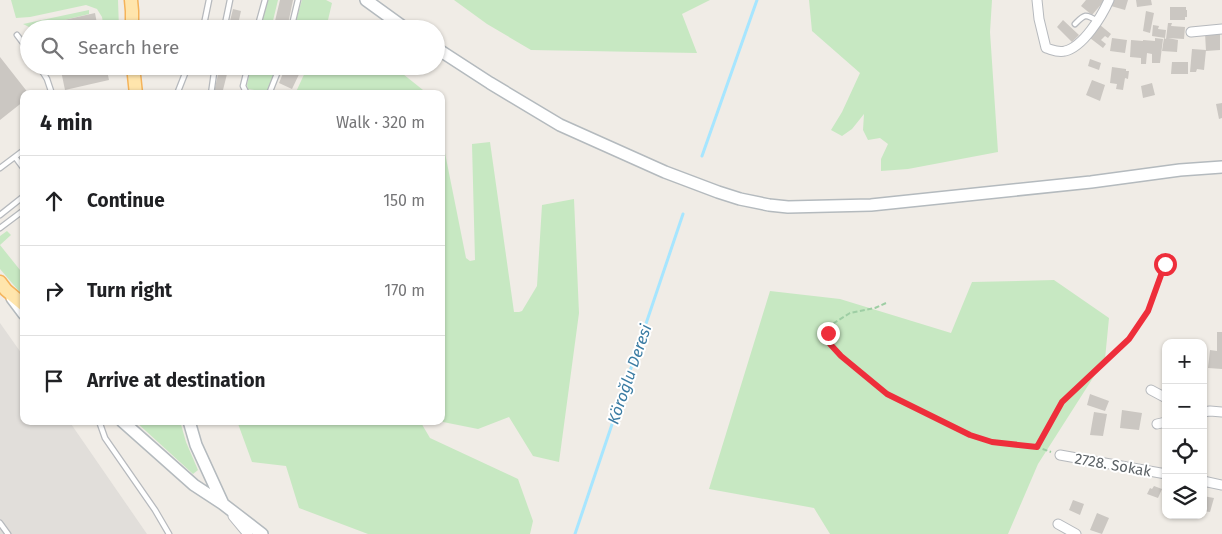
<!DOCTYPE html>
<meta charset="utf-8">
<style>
body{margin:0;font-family:"Fira Sans",sans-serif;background:#f6f6f6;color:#202124}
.controls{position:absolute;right:15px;bottom:15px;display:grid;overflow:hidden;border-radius:10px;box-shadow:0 1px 4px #0004}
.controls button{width:45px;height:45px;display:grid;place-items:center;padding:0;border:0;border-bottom:1px solid #e0e0e0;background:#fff;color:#202124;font:25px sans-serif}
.stop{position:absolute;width:15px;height:15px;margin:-11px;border:4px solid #ee2e3b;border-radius:50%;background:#fff}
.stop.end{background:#ee2e3b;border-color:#fff;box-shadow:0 1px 5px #0008}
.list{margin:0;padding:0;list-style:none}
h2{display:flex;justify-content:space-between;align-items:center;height:65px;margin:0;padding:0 20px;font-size:21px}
h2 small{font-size:16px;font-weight:400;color:#757577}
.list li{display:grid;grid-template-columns:32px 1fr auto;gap:15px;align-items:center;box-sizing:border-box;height:90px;padding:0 20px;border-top:1px solid #e0e0e0}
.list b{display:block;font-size:19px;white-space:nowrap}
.list em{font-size:16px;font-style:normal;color:#757577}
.icon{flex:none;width:28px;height:28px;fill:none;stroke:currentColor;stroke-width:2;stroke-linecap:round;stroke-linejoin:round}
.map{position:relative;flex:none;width:1222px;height:534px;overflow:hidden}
.search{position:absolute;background:#fff;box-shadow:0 1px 4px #0004;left:20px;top:20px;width:425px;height:55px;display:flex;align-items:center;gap:12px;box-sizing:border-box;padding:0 18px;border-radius:28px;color:#757577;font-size:19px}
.panel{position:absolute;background:#fff;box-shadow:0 1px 4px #0004;left:20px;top:90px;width:425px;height:335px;border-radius:10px}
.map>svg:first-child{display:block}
.industrial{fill:#e1deda}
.green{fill:#c7e8c2}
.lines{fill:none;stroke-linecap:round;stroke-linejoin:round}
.stream{stroke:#a7e6ff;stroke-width:3}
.building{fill:#cbc7c2}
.lane-casing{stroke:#b6b9bd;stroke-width:7}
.street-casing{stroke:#b6b9bd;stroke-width:11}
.secondary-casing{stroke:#b4babe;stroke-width:14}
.primary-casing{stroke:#f5b35a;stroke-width:15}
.path{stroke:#9ecea4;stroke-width:2;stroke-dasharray:5 2.5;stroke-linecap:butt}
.lane{stroke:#fff;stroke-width:4.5}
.street{stroke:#fff;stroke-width:9}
.secondary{stroke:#fff;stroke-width:11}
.primary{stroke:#ffe5ac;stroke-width:12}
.route{stroke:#ee2e3b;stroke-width:6}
.labels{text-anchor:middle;stroke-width:4;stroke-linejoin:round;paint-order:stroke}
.street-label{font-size:15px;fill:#5d6367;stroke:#fff}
.water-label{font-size:16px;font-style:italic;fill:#3b7ca3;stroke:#fff}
</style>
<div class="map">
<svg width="1222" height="534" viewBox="0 0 1222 534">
<rect width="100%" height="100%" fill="#f0ece6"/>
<path class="industrial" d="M0 323 24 357V421H69L147 534H0Z"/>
<path class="green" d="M11 0H118L119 29H104L102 17 97 9 86 5 30 17 16 18Z
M267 0H278L271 29H260Z
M302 0H326L332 3 328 20 323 29H319L318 27 306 22 300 27 295 23Z
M454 0H710L682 14 697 53 531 50 487 24Z
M809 0H992L990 32 998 152 908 169 881 171V159L888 144 880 138 868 140 863 130 864 114 852 129 842 136 831 130 842 112 860 73 812 31Z
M89 10V14L31 28 23 24Z
M251 66H277L268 92 248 89 247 85Z
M308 66H393L428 94H295Z
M441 133 466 258 470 261 475 260 472 144 490 142 514 312H519L522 311 537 286 542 205 574 199 579 313 559 462 533 456 509 417 478 429 443 422 441 420Z
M7 231 11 235 0 245 24 275V297L0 269V236Z
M1054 280 1109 318 1105 359 1038 464 1008 534H830L814 508 709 489 770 291 840 299 951 333 972 282Z
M135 421H180L186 442 198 470 193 474Z
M237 421H420L430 438 518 479 533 521 530 534H368L299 508 286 466 252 462Z"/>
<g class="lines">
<path class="stream" d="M702 156 757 0
M575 534 683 214"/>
</g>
<path class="building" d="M280 0H293L288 24 275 21Z
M1086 0H1105L1092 15 1081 6Z
M1113 0H1128L1125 10 1111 6Z
M1136 0H1151L1152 5 1137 7Z
M1170 7H1186V10H1187V17H1185V20H1170Z
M233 9 241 11 237 29H228Z
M1146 11 1154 13 1150 33 1143 31Z
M95 13 98 29H52L51 23Z
M1063 20 1079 35 1072 42 1057 27Z
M1168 23H1172L1171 26 1185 27 1184 39 1168 38 1178 40 1177 52 1162 51 1164 38 1166 39Z
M1100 25 1111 34 1108 38 1105 36 1101 40 1106 44 1103 48 1090 38Z
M1153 25 1159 26 1158 29 1166 30 1165 38 1152 36Z
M1220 32V50L1206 51 1205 33Z
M1112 38 1127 40 1125 53 1110 51Z
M1155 38 1163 39 1160 63H1152V54L1147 53 1146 64H1141V58L1130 57 1131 40 1143 41V40L1155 41Z
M1192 49 1206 50 1204 70 1197 69 1196 72H1190Z
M0 57 29 94H24V101L0 120Z
M1090 59 1101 63 1099 70 1088 66Z
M1172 62H1188V74H1171Z
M60 66H106L109 80 65 90Z
M220 66H229L222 94 214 92Z
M286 66H303L292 89 279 83Z
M1112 67 1126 69V71H1129L1128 79 1125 78 1123 90 1116 89 1117 84 1110 83Z
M1092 80 1105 85 1100 101 1086 95Z
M1152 83 1155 95 1143 98 1141 86Z
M1222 103V118L1219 119 1216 104Z
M1217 332H1222V369L1208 368 1210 350 1217 351Z
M1090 394 1109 401 1105 411 1087 405Z
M1122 410 1142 413 1139 430 1120 428Z
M1094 412 1107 414 1103 436 1090 435Z
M1154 486 1162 489 1158 498 1147 494 1150 488 1152 489Z
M1203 496 1214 498 1210 512 1203 511Z
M1073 500 1084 504 1080 515 1069 510Z
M1097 513 1109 518 1102 534 1090 530Z"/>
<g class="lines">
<g class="lane-casing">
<path id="lane" d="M1075 24C1084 15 1085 13 1097 21
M203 29 209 0
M224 29 230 0
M257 29 265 0
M291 29 298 0
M17 35 29 51
M39 66 47 79 52 94
M177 94 188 66
M211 94 215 66
M247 94 243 86 248 66
M269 94 280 66
M15 157 24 169
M0 168 24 150
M0 215 24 196
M0 228 24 210
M99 421 105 438 155 510 169 534
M0 523 8 534"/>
</g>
<g class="street-casing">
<path id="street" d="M1037 0 1039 19 1046 48C1053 50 1058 53 1065 51 1083 47 1102 16 1109 0
M1191 32 1222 29
M1151 390 1166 398
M1203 412 1210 411 1222 412
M1157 424 1166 422
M1060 455 1166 474
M1203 481 1222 485
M233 516 248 534
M1058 524 1076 534"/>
</g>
<g class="secondary-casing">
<path id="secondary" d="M366 0 406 29
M436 48 490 83 560 125 665 172 718 192 740 199 769 205 788 207 871 205 1091 182 1180 170 1222 167
M12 298 24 314
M122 421 194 485 223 504 262 534
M189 421 196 445 223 504"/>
</g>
<g class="primary-casing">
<path id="primary" d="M131 0 132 11V29
M133 66 136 94
M0 282 6 290 24 305"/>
</g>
<path class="path" d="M886 303 875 308 850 313 834 323 828 333 829 344 841 356 887 394 970 435 992 441 1037 447 1051 452
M1037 447 1062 402 1129 339 1148 311 1165 264"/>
<use href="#lane" class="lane"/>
<use href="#street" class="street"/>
<use href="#secondary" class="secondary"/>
<use href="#primary" class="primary"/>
</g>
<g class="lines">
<path class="route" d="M828 333 830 344 841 356 887 394 970 435 992 442 1037 447 1062 402 1129 339 1148 311 1165 264"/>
</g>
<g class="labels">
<g class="street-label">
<text transform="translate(1113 465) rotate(10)" y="5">2728. Sokak</text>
</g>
<g class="water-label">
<text transform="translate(629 374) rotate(-71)" y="6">Köroğlu Deresi</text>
</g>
</g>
</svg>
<div class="controls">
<button>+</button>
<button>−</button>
<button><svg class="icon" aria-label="locate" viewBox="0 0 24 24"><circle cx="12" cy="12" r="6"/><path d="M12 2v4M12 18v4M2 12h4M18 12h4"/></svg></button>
<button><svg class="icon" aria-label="layers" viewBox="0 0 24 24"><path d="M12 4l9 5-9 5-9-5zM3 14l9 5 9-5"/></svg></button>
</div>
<div class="stop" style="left:1165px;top:264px"></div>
<div class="stop end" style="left:828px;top:333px"></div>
<div class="search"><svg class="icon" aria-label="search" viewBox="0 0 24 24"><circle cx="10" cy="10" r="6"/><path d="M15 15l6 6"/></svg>Search here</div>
<section class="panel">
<h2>4 min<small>Walk · 320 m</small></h2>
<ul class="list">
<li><svg class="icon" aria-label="ahead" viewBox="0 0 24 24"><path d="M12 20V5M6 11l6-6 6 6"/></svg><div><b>Continue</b></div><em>150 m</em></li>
<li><svg class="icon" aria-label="right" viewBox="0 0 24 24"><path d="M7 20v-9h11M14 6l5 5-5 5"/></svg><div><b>Turn right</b></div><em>170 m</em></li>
<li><svg class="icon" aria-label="arrive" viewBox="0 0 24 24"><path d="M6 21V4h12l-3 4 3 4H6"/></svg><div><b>Arrive at destination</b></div></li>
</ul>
</section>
</div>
